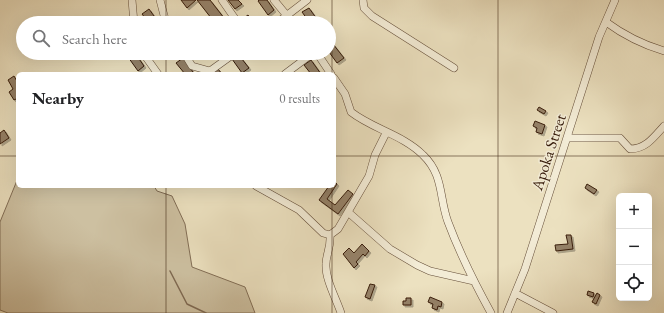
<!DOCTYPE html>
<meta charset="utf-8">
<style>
body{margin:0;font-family:"EB Garamond",serif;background:#f2f2f2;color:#202124}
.controls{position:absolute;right:12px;bottom:12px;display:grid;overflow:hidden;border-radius:6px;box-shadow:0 4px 16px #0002}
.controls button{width:36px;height:36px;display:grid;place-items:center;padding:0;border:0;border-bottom:1px solid #e0e0e0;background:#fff;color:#202124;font:20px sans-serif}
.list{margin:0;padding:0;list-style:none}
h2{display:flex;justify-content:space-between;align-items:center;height:52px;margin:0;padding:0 16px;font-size:17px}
h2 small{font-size:13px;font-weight:400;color:#757577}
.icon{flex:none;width:22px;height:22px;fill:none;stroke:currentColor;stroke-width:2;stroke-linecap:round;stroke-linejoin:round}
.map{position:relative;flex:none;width:664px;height:313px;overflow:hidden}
.search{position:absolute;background:#fff;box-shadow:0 4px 16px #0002;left:16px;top:16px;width:320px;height:44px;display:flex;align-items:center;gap:10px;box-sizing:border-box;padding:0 14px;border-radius:22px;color:#757577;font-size:15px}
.panel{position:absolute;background:#fff;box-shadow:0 4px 16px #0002;left:16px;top:72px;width:320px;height:116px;border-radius:6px}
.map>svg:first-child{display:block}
.green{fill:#cdc0a1;stroke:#826e56}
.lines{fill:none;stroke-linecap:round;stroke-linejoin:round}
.stream{stroke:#7f6a53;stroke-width:1.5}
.building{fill:#96836a;stroke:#381d0c;filter:url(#shadow)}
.minor-casing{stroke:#654e39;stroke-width:8}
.minor{stroke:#f3ecd6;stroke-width:7}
.grid{fill:none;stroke:#381d0c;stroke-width:1;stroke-opacity:0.55}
.labels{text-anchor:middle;stroke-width:3;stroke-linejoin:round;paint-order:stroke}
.street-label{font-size:16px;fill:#381d0c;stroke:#f3ecd6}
</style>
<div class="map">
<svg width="664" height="313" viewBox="0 0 664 313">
<defs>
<filter id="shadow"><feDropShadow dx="2" dy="2" stdDeviation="0" flood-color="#0004"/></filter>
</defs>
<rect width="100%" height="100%" fill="#ece1c0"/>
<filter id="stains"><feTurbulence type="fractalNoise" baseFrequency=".005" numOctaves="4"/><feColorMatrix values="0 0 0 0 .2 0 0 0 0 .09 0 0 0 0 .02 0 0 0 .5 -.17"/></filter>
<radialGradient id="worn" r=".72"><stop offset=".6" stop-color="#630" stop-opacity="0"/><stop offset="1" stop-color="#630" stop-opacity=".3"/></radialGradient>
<path class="green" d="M18 178V186H154L157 191 172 196 185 224 192 267 245 287 255 313H8L0 310V222Z"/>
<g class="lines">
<path class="stream" d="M170 271 187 304 206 313"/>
</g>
<path class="building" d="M181 0H196L187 8Z
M197 0H210L228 23H215Z
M228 0H238L242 4 235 9Z
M259 0H267L274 10 268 15 258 1Z
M309 8 319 22 317 23H310L302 12Z
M149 9 159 23H149L142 14Z
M248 15 254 23H244L241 20Z
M333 44 344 58 337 63 329 52V47Z
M133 53H135L144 66 138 71 128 57Z
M238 54 249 68 242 73 232 59Z
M183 58 193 72 190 74H185L176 63Z
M311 60 321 74H311L304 65Z
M218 69 222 74H212V73Z
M14 76 18 83V98L14 100 9 92 13 89 8 80Z
M539 107 546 111 544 114 537 110Z
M535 121 545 125 542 134 536 132 537 128 533 126Z
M4 130 9 138 0 144V133Z
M334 181 337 184 327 199 335 205 348 190 353 194 338 214 319 200 329 186H334Z
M587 184 597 190 594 194 585 188Z
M566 235H571L573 249 556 251 555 245 568 244Z
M362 244 369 251 365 256 363 254 356 262 358 264 354 268 343 254 349 248 354 253Z
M370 284 375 285 370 299 365 297Z
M588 291 594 293 593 297 587 295Z
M597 293 600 295 596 304 592 302Z
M430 297 442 302 441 307 438 306 437 310 432 308 433 304 428 302Z
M406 298H411V305H403V301H406Z"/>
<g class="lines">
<g class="minor-casing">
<path id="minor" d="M132 0 134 23
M160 0 166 23
M222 0 238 23
M274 0 293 23
M363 0 364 8 372 16 454 68
M606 22C625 36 641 44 664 51
M277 23 307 0
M143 53 158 74
M184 53 192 66 210 71 235 53
M317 53 331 74
M285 74 313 53
M334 78 345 94 351 112C373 129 403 135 423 155 444 175 439 198 448 222 460 254 475 284 491 313
M568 138H620L630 149C646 149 654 137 664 126
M256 186 299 210 323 233 330 235
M348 212 390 249 417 265 430 271 474 281
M330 235 338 229 369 176 375 155 386 133
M330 235C331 248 326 254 326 264 325 279 336 298 341 313
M515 293 553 313
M507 313 525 269 599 37 615 0"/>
</g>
<use href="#minor" class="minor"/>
</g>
<path class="grid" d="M166 0V23M332 0V74M498 0V313M166 53V74M0 156H18M334 156H664M166 186V313M332 186V313"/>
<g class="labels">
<g class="street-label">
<text transform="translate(548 152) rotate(-72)" y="6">Apoka Street</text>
</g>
</g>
<rect width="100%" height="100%" filter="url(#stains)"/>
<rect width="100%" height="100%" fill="url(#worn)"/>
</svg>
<div class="controls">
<button>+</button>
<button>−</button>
<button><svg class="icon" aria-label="locate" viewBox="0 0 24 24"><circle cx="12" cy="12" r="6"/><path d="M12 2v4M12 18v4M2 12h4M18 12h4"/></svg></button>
</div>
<div class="search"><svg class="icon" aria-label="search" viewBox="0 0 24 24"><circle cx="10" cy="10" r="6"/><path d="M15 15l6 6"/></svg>Search here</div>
<section class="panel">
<h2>Nearby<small>0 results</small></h2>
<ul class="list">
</ul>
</section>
</div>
